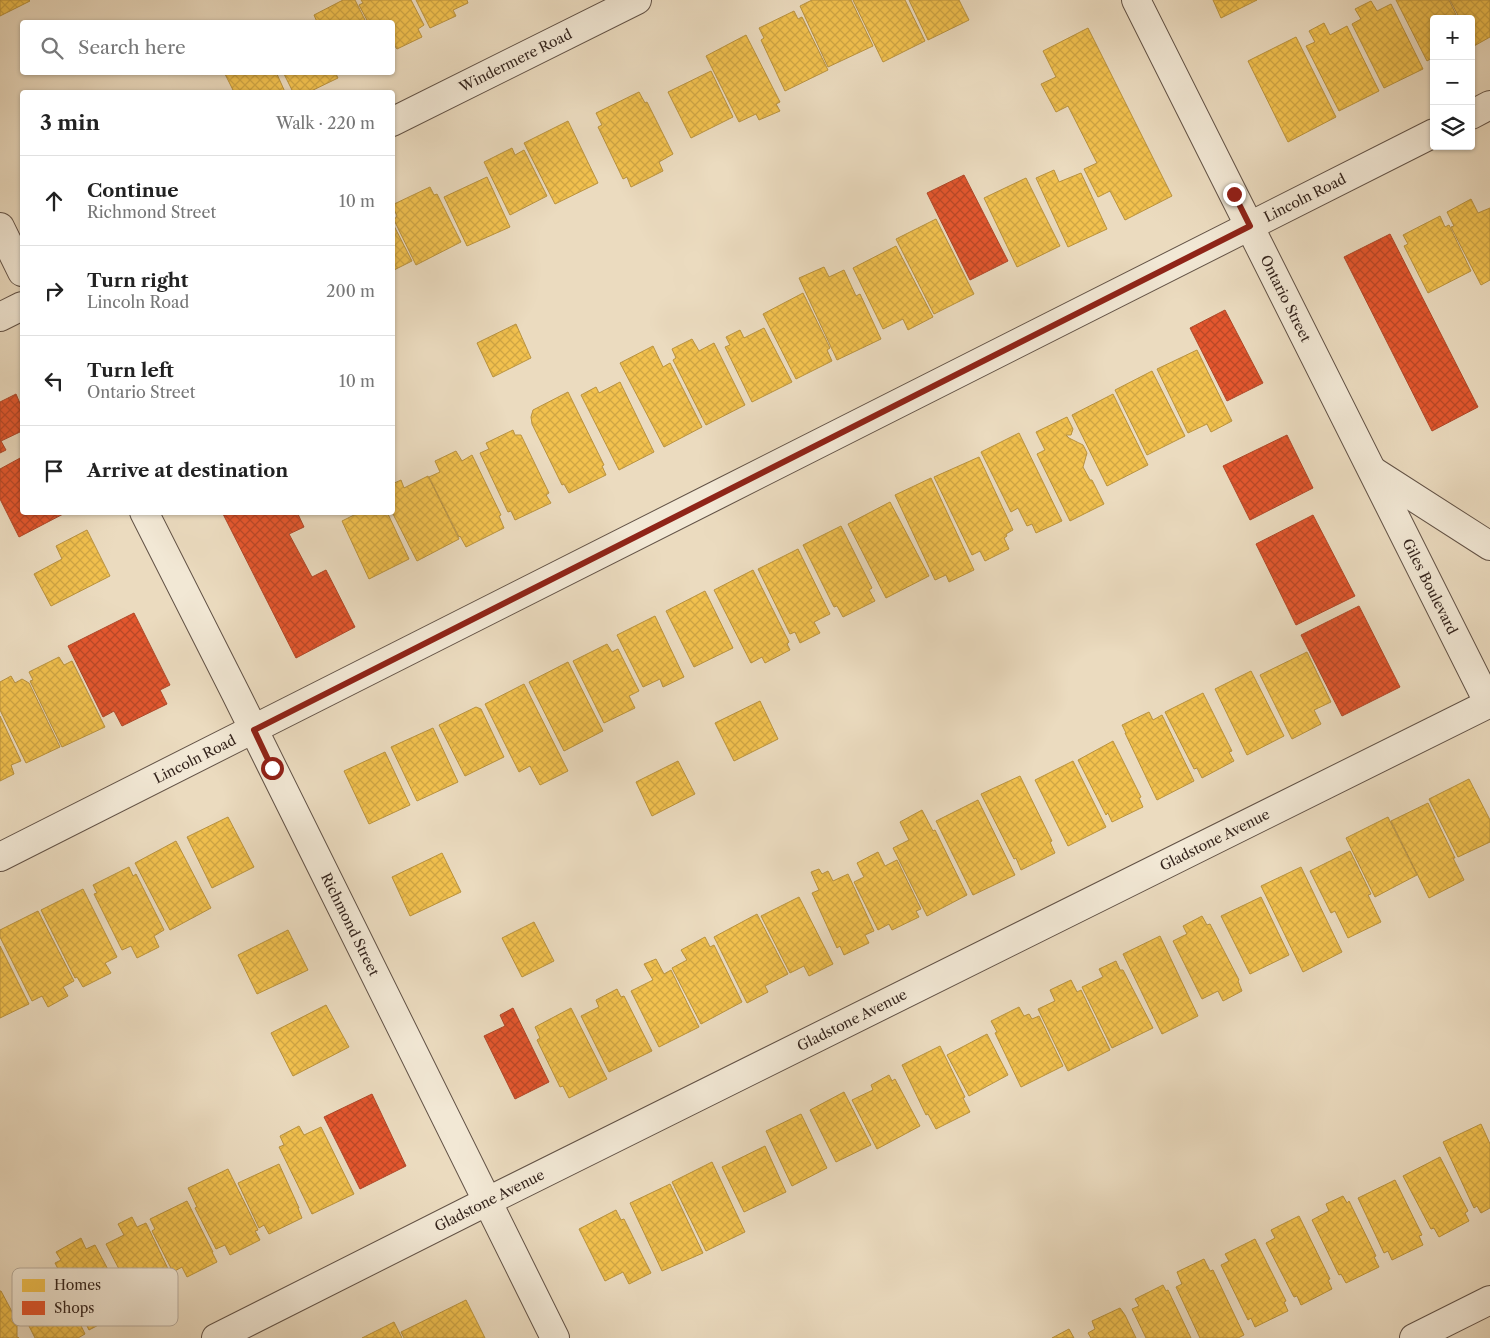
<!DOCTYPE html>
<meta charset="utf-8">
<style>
body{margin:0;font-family:"Libre Caslon Text",serif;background:#f6f6f6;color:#222}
.controls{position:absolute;right:15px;top:15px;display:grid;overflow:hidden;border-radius:5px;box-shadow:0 1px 4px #0004}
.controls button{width:45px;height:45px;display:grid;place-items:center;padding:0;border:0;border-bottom:1px solid #e0e0e0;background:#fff;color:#222;font:25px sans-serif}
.stop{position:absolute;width:15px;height:15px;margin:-11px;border:4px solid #8f2418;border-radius:50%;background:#fff}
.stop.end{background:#8f2418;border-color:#fff;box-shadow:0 1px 5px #0008}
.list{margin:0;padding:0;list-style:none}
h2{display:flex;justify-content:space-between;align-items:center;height:65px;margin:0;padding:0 20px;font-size:21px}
h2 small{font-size:16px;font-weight:400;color:#767676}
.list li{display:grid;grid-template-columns:32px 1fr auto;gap:15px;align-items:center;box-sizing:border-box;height:90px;padding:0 20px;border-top:1px solid #e0e0e0}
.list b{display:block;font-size:19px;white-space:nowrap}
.list p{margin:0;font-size:16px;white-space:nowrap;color:#767676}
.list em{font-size:16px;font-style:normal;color:#767676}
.icon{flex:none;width:28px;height:28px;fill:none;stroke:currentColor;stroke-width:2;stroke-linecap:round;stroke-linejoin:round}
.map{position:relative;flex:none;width:1490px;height:1338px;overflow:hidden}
.search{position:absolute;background:#fff;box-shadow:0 1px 4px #0004;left:20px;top:20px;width:375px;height:55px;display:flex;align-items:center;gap:12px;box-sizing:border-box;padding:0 18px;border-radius:5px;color:#767676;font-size:19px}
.panel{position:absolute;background:#fff;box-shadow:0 1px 4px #0004;left:20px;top:90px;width:375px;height:425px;border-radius:5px}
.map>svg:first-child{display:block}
.homes{fill:url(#homes-cross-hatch);stroke:#b9923f}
.shops{fill:url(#shops-cross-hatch);stroke:#af4829}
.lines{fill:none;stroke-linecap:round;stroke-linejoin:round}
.minor-casing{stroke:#625246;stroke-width:30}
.minor{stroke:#f2e8d5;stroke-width:28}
.route{stroke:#8f2418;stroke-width:6}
.labels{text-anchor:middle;stroke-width:5;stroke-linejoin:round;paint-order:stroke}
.street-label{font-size:14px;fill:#34241d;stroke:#f2e8d5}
.key{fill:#f2e8d5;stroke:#b9ad9e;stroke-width:1}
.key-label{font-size:14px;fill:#34241d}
</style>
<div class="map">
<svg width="1490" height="1338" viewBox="0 0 1490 1338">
<defs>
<pattern id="homes-cross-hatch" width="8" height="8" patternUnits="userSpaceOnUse" patternTransform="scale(1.25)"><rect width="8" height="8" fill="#f2c14e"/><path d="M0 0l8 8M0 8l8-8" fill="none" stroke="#d0a644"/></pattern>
<pattern id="shops-cross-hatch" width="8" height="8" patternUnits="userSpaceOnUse" patternTransform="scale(1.25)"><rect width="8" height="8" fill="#e4572e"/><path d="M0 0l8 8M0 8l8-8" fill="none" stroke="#ba4827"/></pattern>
</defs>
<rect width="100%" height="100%" fill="#ebdbbf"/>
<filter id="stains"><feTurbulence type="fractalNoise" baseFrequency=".004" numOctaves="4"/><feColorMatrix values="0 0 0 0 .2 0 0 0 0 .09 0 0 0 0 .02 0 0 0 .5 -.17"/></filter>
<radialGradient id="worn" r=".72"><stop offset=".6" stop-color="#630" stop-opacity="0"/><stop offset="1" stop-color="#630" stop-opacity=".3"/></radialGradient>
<path class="homes" d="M0 0H29L30 1 0 16Z
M343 0H355L366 22H317L314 15Z
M361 0H411L424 25 418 29 422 37 397 49 392 42V22H368L359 5 363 3Z
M416 0H467L468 3 453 10 456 16 430 28Z
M812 0H851L873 46 828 67 800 6Z
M853 0H905L925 41 883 62Z
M909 0H959L969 20 928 40Z
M1213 0H1257L1221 18Z
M1396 0H1449L1458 19H1434V57L1427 61Z
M1450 0H1490V37L1474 46 1471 41V19H1460Z
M1371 1 1377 11 1391 4 1423 69 1384 88 1352 24 1361 19 1355 9Z
M794 11 798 19 802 17 828 70 785 91 761 40 764 38 759 28Z
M1324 23 1330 35 1347 26 1379 91 1339 111 1306 46 1315 42 1309 31Z
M1088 28 1172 196 1125 220 1110 191 1098 197 1084 169 1097 163 1068 106 1056 112 1041 84 1056 77 1043 51Z
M746 35 780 102 776 104 780 111 759 120 756 114 739 122 706 56Z
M1296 37 1336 117 1288 142 1248 61Z
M711 71 733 117 691 138 668 92Z
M224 72H276L285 92H234Z
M283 72H335L338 78 309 92H293Z
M639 92 645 103 647 102 673 154 659 162 663 171 631 187 627 177 623 179 598 127 602 125 596 113Z
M568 121 598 183 555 204 524 143Z
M512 148 515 155 524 150 547 196 510 215 484 162Z
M1054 170 1059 182 1081 173 1107 229 1068 247 1036 178Z
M487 177 510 227 467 246 444 197Z
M1026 178 1060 246 1017 267 984 198Z
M430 187 434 195 437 194 461 242 416 265 394 220 397 216 392 205Z
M1471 199 1478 213 1490 208V280L1481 285 1451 227 1454 226 1447 212Z
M1440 216 1445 227 1449 225 1471 271 1428 293 1404 246 1408 244 1403 235Z
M936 219 974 294 934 314 896 239Z
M392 222 412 261 392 271Z
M896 246 933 317 908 330 903 319 883 329 853 268Z
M824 267 829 277 844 270 856 296 860 294 881 339 837 360 799 278Z
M803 293 830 348 827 350 832 361 796 379 763 314Z
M516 324 531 358 493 377 477 343Z
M764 328 792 382 752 402 725 347 730 345 726 337 740 330 744 338Z
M692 339 699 351 714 343 745 405 706 425 673 360 676 358 672 349Z
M653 346 663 367 670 363 702 427 664 447 620 363Z
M1197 350 1232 421 1211 432 1207 424 1188 433 1157 369Z
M1152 371 1185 436 1147 455 1115 390Z
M620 382 654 452 619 470 581 395 596 387 599 393Z
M568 392 604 465 602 466 606 475 569 493 564 484 562 485 532 424 531 417 533 410Z
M1113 394 1148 465 1107 486 1072 415Z
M1067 417 1073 429 1071 435H1066L1069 438 1083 445 1087 453 1083 467 1090 480H1092L1104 504 1070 521 1037 454 1045 450 1036 432Z
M513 430 515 435H521L549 493 546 495 551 503 515 520 511 511 508 512 480 453 489 449 486 443Z
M1019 433 1062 521 1036 533 1032 524 1027 526 1018 508 1011 512 981 452Z
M456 451 462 461 472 455 501 515 499 516 504 528 466 547 460 536 459 537 429 477 440 472 435 461Z
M979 457 1013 530 1006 534 1007 536 1004 538 1009 549 985 561 980 551 972 555 934 477Z
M428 476 459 539 417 561 392 512V484L401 480 404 488Z
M931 478 974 570 949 582 946 575 935 580 895 495Z
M890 502 929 576 886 598 848 524Z
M360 512H375L376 515 382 512H387L409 559 369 579 342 521Z
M841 526 872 588 869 590 875 601 843 617 837 606 834 607 803 545Z
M87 530 110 576 51 606 34 574 62 559 56 546Z
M798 549 830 614 814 622 820 633 800 643 795 632 790 634 758 569Z
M753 570 789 642 787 644 790 650 765 663 762 657 751 663 714 590Z
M705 591 733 648 694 667 666 611Z
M655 616 684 677 663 687 660 679 643 687 617 635Z
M607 644 612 652 618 649 639 691 629 696 635 708 604 723 573 661Z
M1307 652 1331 702 1314 710 1321 724 1292 739 1260 675Z
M59 657 64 665 72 661 105 727 62 747 30 681 33 680 29 672Z
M568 662 603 731 564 751 529 682Z
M1251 671 1284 736 1247 755 1215 689Z
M11 676 15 683 22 679 29 683 60 747 26 763 0 710V682Z
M524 684 568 771 540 785 530 766 519 772 485 704Z
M1203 693 1232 751 1229 752 1234 761 1202 778 1197 768 1194 769 1165 712Z
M760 701 778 739 734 761 715 723Z
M476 707 481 709 504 757 465 776 439 725Z
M1149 712 1153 720 1162 715 1194 781 1157 800 1125 733H1126L1122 725Z
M0 716 21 761 11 765 14 774 0 781Z
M433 728 458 782 417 801 391 747Z
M1113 741 1141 797 1139 798 1143 807 1112 822 1108 813 1106 815 1078 760Z
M385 752 410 805 369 824 344 771Z
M678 761 695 794 652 816 636 782Z
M1073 761 1106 827 1068 846 1035 780Z
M1020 776 1052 841 1050 842 1055 853 1021 870 1016 858 1014 859 981 794Z
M1469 779 1490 820V842L1458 857 1429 799Z
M978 800 1015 875 973 895 936 821Z
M1428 803 1455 858H1453L1464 880 1429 898 1391 821Z
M922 810 933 831 935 830 967 895 927 916 893 848 909 840 900 822Z
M228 817 254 867 212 888 187 837Z
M1388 817 1417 875 1375 897 1346 838Z
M176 841 211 908 170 930 135 863Z
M1350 851 1371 894 1368 895 1381 922 1348 938 1335 911 1331 913 1310 871Z
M878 852 885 866 897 860 921 909 916 911 919 917 892 930 889 924 878 930 854 882 864 877 857 863Z
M442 853 461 892 410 916 392 877Z
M129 867 133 876 136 874 164 930 154 936 159 947 137 958 131 946 122 950 94 894 97 893 93 885Z
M1301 867 1342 952 1303 972 1261 886Z
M819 869 822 874 828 871 833 881 848 874 874 931 865 935 869 943 844 955 840 946 837 948 812 893 819 890 811 872Z
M83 889 117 957 105 963 111 973 83 987 77 977 75 978 41 910Z
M799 897 833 964 809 976 804 966 790 973 761 916Z
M1261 897 1289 955 1250 974 1221 916Z
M38 911 74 981 63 987 68 996 48 1007 42 996 32 1001 0 937V930Z
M757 914 788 974 765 986 768 992 747 1003 714 937Z
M1202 916 1207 925 1210 924 1239 980 1238 981 1242 991 1223 1001 1218 991 1202 999 1173 941 1187 934 1183 926Z
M534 922 554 961 522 977 502 938Z
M288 930 308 970 257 994 238 955Z
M1160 936 1198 1016 1162 1034 1123 954Z
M705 937 710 947 714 945 742 1002 701 1024 672 968 687 960 681 950Z
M0 946 29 1004 0 1018Z
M656 959 664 974 671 970 699 1027 659 1047 631 991 653 980 644 964Z
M1116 961 1120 970H1123L1153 1028 1112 1048 1082 987 1103 977 1099 969Z
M1071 980 1077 992 1081 990 1110 1050 1068 1071 1038 1009 1055 1001 1050 990Z
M617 989 621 997 624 996 652 1051 609 1072 581 1016 599 1007 596 1000Z
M326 1005 349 1047 293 1076 271 1033Z
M1019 1007 1024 1016 1029 1014 1032 1019 1039 1016 1063 1066 1021 1087 995 1033 997 1032 991 1021Z
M571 1008 607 1079 569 1098 563 1086 560 1087 537 1040 540 1038 535 1027Z
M987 1034 1008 1075 969 1096 947 1055Z
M940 1046 965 1097 963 1098 970 1112 936 1129 928 1114 926 1115 902 1065Z
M889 1075 892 1081 895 1079 920 1126 877 1149 852 1100 873 1090 871 1085Z
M844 1092 871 1145 836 1162 810 1110Z
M801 1114 827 1168 792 1186 766 1131Z
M1481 1124 1490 1144V1208L1481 1213 1477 1206 1474 1208 1443 1142Z
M299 1126 304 1135 321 1127 354 1194 312 1214 279 1147 284 1145 280 1136Z
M765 1146 786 1192 744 1212 722 1167Z
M1440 1157 1468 1211 1465 1213 1469 1221 1439 1237 1434 1228 1431 1229 1403 1176Z
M712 1162 745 1232 706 1251 672 1182Z
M279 1164 299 1208H298L302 1218 269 1234 264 1225 259 1228 238 1183Z
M228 1169 258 1230 255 1231 260 1240 230 1255 225 1245 216 1249 195 1208 197 1207 188 1188Z
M1395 1180 1422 1235 1419 1236 1423 1245 1392 1260 1388 1251 1384 1253 1358 1198Z
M670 1184 703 1253 662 1271 630 1203Z
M1343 1196 1347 1203 1349 1201 1376 1256 1374 1257 1379 1267 1346 1283 1341 1274 1339 1275 1312 1220 1329 1211 1326 1204Z
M187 1201 213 1252H212L217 1262 187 1277 182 1267 173 1272 152 1231 155 1229 150 1219Z
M616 1210 621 1220 624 1219 651 1273 629 1284 623 1272 605 1281 579 1229Z
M1299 1216 1330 1279 1328 1280 1332 1289 1301 1305 1297 1296 1294 1297 1266 1243 1275 1238 1271 1230Z
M132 1217 137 1227 146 1223 171 1275 132 1294 106 1244 124 1235 118 1224Z
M81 1238 86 1249 95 1245 129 1309 89 1330 55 1263 61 1260 56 1252Z
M1255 1239 1286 1301 1284 1302 1288 1311 1255 1327 1251 1318 1248 1320 1221 1265 1229 1261 1225 1254Z
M1204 1259 1210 1271 1213 1270 1244 1335 1238 1338H1200L1176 1287 1182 1284 1177 1272Z
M37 1278 42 1287 58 1278 85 1334 78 1338H35L15 1298 24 1293 21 1286Z
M1163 1285 1166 1291 1168 1290 1191 1338H1146L1132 1309 1139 1306 1135 1299Z
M0 1291H1L17 1321V1337L19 1338H0Z
M466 1300 485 1338H404L401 1332Z
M1120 1308 1125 1315 1136 1338H1091L1088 1333 1095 1329 1092 1321Z
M394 1322 402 1338H362Z
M1069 1329 1074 1338H1052Z"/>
<path class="shops" d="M964 175 1008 261 970 280 927 193Z
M1390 234 1478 407 1432 431 1344 257Z
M1225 310 1263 383 1227 401 1190 328Z
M16 394 22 408V431L1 441 6 450 0 453V402Z
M1287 435 1313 488 1250 520 1223 466Z
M22 457V512H67L19 537 0 499V469Z
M222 512H297L304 527 289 534 312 577 326 570 355 627 296 658Z
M1313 515 1355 596 1296 625 1256 544Z
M1359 606 1400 687 1342 716 1301 635Z
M134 613 170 685 160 690 167 704 122 726 114 711 103 717 68 646Z
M513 1008 549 1082 515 1099 484 1036 505 1026 500 1015Z
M372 1094 406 1166 360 1189 324 1117Z"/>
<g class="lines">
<g class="minor-casing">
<g id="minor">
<path id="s1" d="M1136 0 1489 704"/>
<path d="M1471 115 1490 105"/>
<path id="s2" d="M392 122 637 0"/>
<path d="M0 227 22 272"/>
<path d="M0 317 22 306"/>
<path d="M1373 471 1490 546"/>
<path id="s3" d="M144 512 236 694 555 1338"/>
<path id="s4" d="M0 857C479 617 955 373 1434 133"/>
<path id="s5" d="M216 1338 486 1202 1490 703"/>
<path d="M1414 1338 1490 1300"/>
</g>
</g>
<use href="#minor" class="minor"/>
</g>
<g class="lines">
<path class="route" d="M272 768 254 730 1250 226 1234 194"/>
</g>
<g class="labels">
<g class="street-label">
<text dy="5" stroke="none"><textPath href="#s2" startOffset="138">Windermere Road</textPath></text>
<text dy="5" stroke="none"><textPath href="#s4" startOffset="1462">Lincoln Road</textPath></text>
<text dy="5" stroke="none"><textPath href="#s1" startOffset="334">Ontario Street</textPath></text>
<text dy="5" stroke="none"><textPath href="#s1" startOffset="656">Giles Boulevard</textPath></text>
<text dy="5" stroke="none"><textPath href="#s4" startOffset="218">Lincoln Road</textPath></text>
<text dy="5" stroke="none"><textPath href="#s5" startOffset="1116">Gladstone Avenue</textPath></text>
<text dy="5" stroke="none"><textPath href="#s3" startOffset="461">Richmond Street</textPath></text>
<text dy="5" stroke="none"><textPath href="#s5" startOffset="711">Gladstone Avenue</textPath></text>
<text dy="5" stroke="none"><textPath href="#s5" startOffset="306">Gladstone Avenue</textPath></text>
</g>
</g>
<rect x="12" y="1268" width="166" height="58" rx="8" class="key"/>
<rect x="22" y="1279" width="23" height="13" fill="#f2c14e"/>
<rect x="22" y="1301" width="23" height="14" fill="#e4572e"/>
<g class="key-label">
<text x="54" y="1290">Homes</text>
<text x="54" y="1313">Shops</text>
</g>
<rect width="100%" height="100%" filter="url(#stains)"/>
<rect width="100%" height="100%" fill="url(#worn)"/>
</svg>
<div class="controls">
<button>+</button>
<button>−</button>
<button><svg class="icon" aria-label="layers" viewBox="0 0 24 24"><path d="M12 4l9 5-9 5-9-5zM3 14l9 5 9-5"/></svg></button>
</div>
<div class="stop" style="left:272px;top:768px"></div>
<div class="stop end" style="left:1234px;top:194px"></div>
<div class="search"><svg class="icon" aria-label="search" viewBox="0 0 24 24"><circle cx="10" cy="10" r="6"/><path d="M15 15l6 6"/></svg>Search here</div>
<section class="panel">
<h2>3 min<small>Walk · 220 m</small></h2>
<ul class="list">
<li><svg class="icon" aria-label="ahead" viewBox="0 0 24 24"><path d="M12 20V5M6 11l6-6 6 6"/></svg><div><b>Continue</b><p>Richmond Street</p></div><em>10 m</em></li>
<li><svg class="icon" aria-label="right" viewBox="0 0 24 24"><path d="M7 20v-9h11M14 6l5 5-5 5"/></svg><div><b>Turn right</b><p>Lincoln Road</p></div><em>200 m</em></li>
<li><svg class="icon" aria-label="left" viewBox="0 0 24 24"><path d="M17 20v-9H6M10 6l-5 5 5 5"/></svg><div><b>Turn left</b><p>Ontario Street</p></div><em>10 m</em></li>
<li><svg class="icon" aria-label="arrive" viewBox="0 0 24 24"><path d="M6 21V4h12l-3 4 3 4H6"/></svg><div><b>Arrive at destination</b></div></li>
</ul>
</section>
</div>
